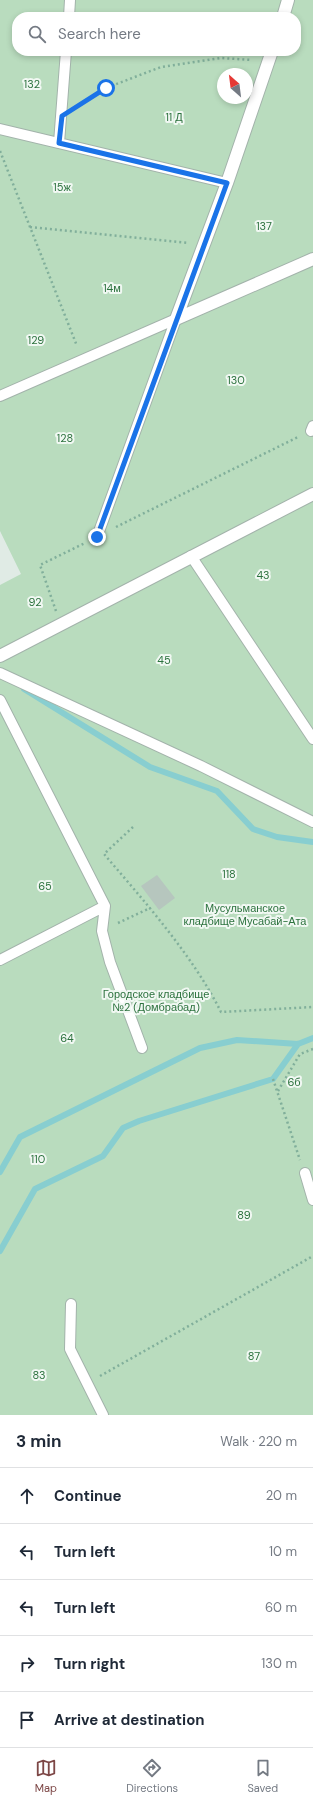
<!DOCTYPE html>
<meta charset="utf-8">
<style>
body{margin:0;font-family:"DM Sans",sans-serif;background:#f6f6f7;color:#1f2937}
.compass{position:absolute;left:217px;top:68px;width:36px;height:36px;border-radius:50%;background:#fff;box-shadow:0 2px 6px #0003;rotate:332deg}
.stop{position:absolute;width:12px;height:12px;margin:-9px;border:3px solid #1a73e8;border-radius:50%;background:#fff}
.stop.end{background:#1a73e8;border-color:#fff;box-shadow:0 1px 4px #0008}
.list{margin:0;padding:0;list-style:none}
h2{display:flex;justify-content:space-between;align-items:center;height:52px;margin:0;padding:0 16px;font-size:17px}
h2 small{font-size:13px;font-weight:400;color:#747a83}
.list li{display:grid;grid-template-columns:26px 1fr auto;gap:12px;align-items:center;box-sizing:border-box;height:56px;padding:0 16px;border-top:1px solid #e0e1e3}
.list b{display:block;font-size:15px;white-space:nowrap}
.list em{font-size:13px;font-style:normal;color:#747a83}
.icon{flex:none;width:22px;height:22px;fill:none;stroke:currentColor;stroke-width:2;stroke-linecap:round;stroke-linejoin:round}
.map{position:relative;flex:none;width:313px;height:1415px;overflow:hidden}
.search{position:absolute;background:#fff;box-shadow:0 2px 6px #0003;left:12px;right:12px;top:12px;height:44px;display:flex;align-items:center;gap:10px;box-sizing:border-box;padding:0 14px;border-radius:16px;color:#747a83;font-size:15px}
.sheet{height:332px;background:#fff}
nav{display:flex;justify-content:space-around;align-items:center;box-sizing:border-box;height:56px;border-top:1px solid #e0e1e3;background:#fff;font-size:11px;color:#747a83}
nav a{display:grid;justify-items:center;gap:2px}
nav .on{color:#7d4746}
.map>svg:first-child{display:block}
.green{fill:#b9dcbe;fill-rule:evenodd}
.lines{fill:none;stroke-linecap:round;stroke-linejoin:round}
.stream{stroke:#88ced0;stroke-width:6}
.building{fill:#b6c6be}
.service-casing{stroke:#a3b3ab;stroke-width:12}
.minor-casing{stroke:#a3b3ab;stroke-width:14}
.path{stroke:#81af9b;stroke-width:2.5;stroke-dasharray:2 3;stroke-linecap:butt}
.service{stroke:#fff;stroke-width:10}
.minor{stroke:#fff;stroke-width:12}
.route{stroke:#1a73e8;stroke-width:5}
.labels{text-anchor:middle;stroke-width:4;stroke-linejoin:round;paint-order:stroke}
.park-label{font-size:11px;fill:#2c723e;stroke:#f1f8f3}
</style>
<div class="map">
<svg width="313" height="1415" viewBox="0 0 313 1415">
<rect width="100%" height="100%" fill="#e0ebe5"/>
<path class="green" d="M0 0H313V1415H0V585L21 574 0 531ZM17 17H296V51H17ZM223 74H247V98H223Z"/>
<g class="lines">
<path class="stream" d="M24 689 150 767 217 791 253 829 277 837 313 842
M0 1172 20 1137 200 1048 237 1040 298 1044 313 1038
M0 1251 35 1189 103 1156 123 1128 139 1121 273 1079 298 1044"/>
</g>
<path class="building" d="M157 875 175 898 159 910 141 886Z"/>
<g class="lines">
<g class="service-casing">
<path id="service" d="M69 17 70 0
M0 129 227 183
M59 143 66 51
M0 396 176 319
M311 431 313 426
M97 537 176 319
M191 556 313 739
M0 673 201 766 313 822
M0 700 105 906 102 931 110 962 142 1048
M0 960 105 906
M305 1173 313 1200
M71 1304 70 1349 103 1415"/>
</g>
<g class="minor-casing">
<path id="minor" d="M283 17 288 0
M176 319 227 183 272 51
M176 319 313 259
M0 656 313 494"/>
</g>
<path class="path" d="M77 106 106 88 161 67 221 58 252 60
M0 151 77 346
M30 227 188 243
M116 527 298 437
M56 611 40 565 85 543
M133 827 104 854C145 902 193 956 221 1012L313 1007
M118 923 150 908
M273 1079 300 1160
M278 1091 300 1054 313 1049
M100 1376 313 1256"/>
<use href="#service" class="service"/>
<use href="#minor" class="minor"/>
</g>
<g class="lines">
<path class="route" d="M97 537 227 183 59 143 62 116 106 88"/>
</g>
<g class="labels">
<g class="park-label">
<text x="32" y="88">132</text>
<text x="174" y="121">11 Д</text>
<text x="62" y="191">15ж</text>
<text x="264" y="230">137</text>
<text x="112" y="292">14м</text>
<text x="36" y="344">129</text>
<text x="236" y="384">130</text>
<text x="65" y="442">128</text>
<text x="263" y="579">43</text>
<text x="35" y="606">92</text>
<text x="164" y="664">45</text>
<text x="229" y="878">118</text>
<text x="45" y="890">65</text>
<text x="245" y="912">Мусульманское<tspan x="245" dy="13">кладбище Мусабай-Ата</tspan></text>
<text x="156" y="998">Городское кладбище<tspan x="156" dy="13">№2 (Домбрабад)</tspan></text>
<text x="67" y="1042">64</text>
<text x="294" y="1086">6б</text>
<text x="38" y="1163">110</text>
<text x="244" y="1219">89</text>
<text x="254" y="1360">87</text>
<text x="39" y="1379">83</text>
</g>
</g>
</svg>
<svg class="compass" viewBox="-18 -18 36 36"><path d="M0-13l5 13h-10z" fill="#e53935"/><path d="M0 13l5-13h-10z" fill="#747a83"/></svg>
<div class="stop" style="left:106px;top:88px"></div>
<div class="stop end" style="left:97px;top:537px"></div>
<div class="search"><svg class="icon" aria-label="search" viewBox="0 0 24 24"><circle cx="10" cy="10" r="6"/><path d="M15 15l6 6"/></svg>Search here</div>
</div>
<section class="sheet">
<h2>3 min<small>Walk · 220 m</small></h2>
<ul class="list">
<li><svg class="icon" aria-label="ahead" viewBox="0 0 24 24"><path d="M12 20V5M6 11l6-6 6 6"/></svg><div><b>Continue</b></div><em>20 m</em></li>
<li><svg class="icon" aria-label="left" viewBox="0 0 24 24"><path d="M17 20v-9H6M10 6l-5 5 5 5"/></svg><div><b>Turn left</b></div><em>10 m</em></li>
<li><svg class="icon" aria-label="left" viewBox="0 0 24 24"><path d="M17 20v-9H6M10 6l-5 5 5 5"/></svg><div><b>Turn left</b></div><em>60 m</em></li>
<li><svg class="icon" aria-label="right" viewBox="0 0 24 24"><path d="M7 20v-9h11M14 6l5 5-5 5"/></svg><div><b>Turn right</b></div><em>130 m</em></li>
<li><svg class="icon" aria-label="arrive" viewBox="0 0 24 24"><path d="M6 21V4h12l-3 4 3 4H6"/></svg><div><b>Arrive at destination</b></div></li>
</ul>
</section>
<nav>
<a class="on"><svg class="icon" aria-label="map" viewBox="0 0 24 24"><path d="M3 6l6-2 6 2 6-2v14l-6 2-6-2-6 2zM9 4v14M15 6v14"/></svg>Map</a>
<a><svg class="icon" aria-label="directions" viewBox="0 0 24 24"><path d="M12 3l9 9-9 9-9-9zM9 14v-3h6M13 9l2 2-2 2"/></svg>Directions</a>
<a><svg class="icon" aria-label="saved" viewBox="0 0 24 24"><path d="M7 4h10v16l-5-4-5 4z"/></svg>Saved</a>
</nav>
